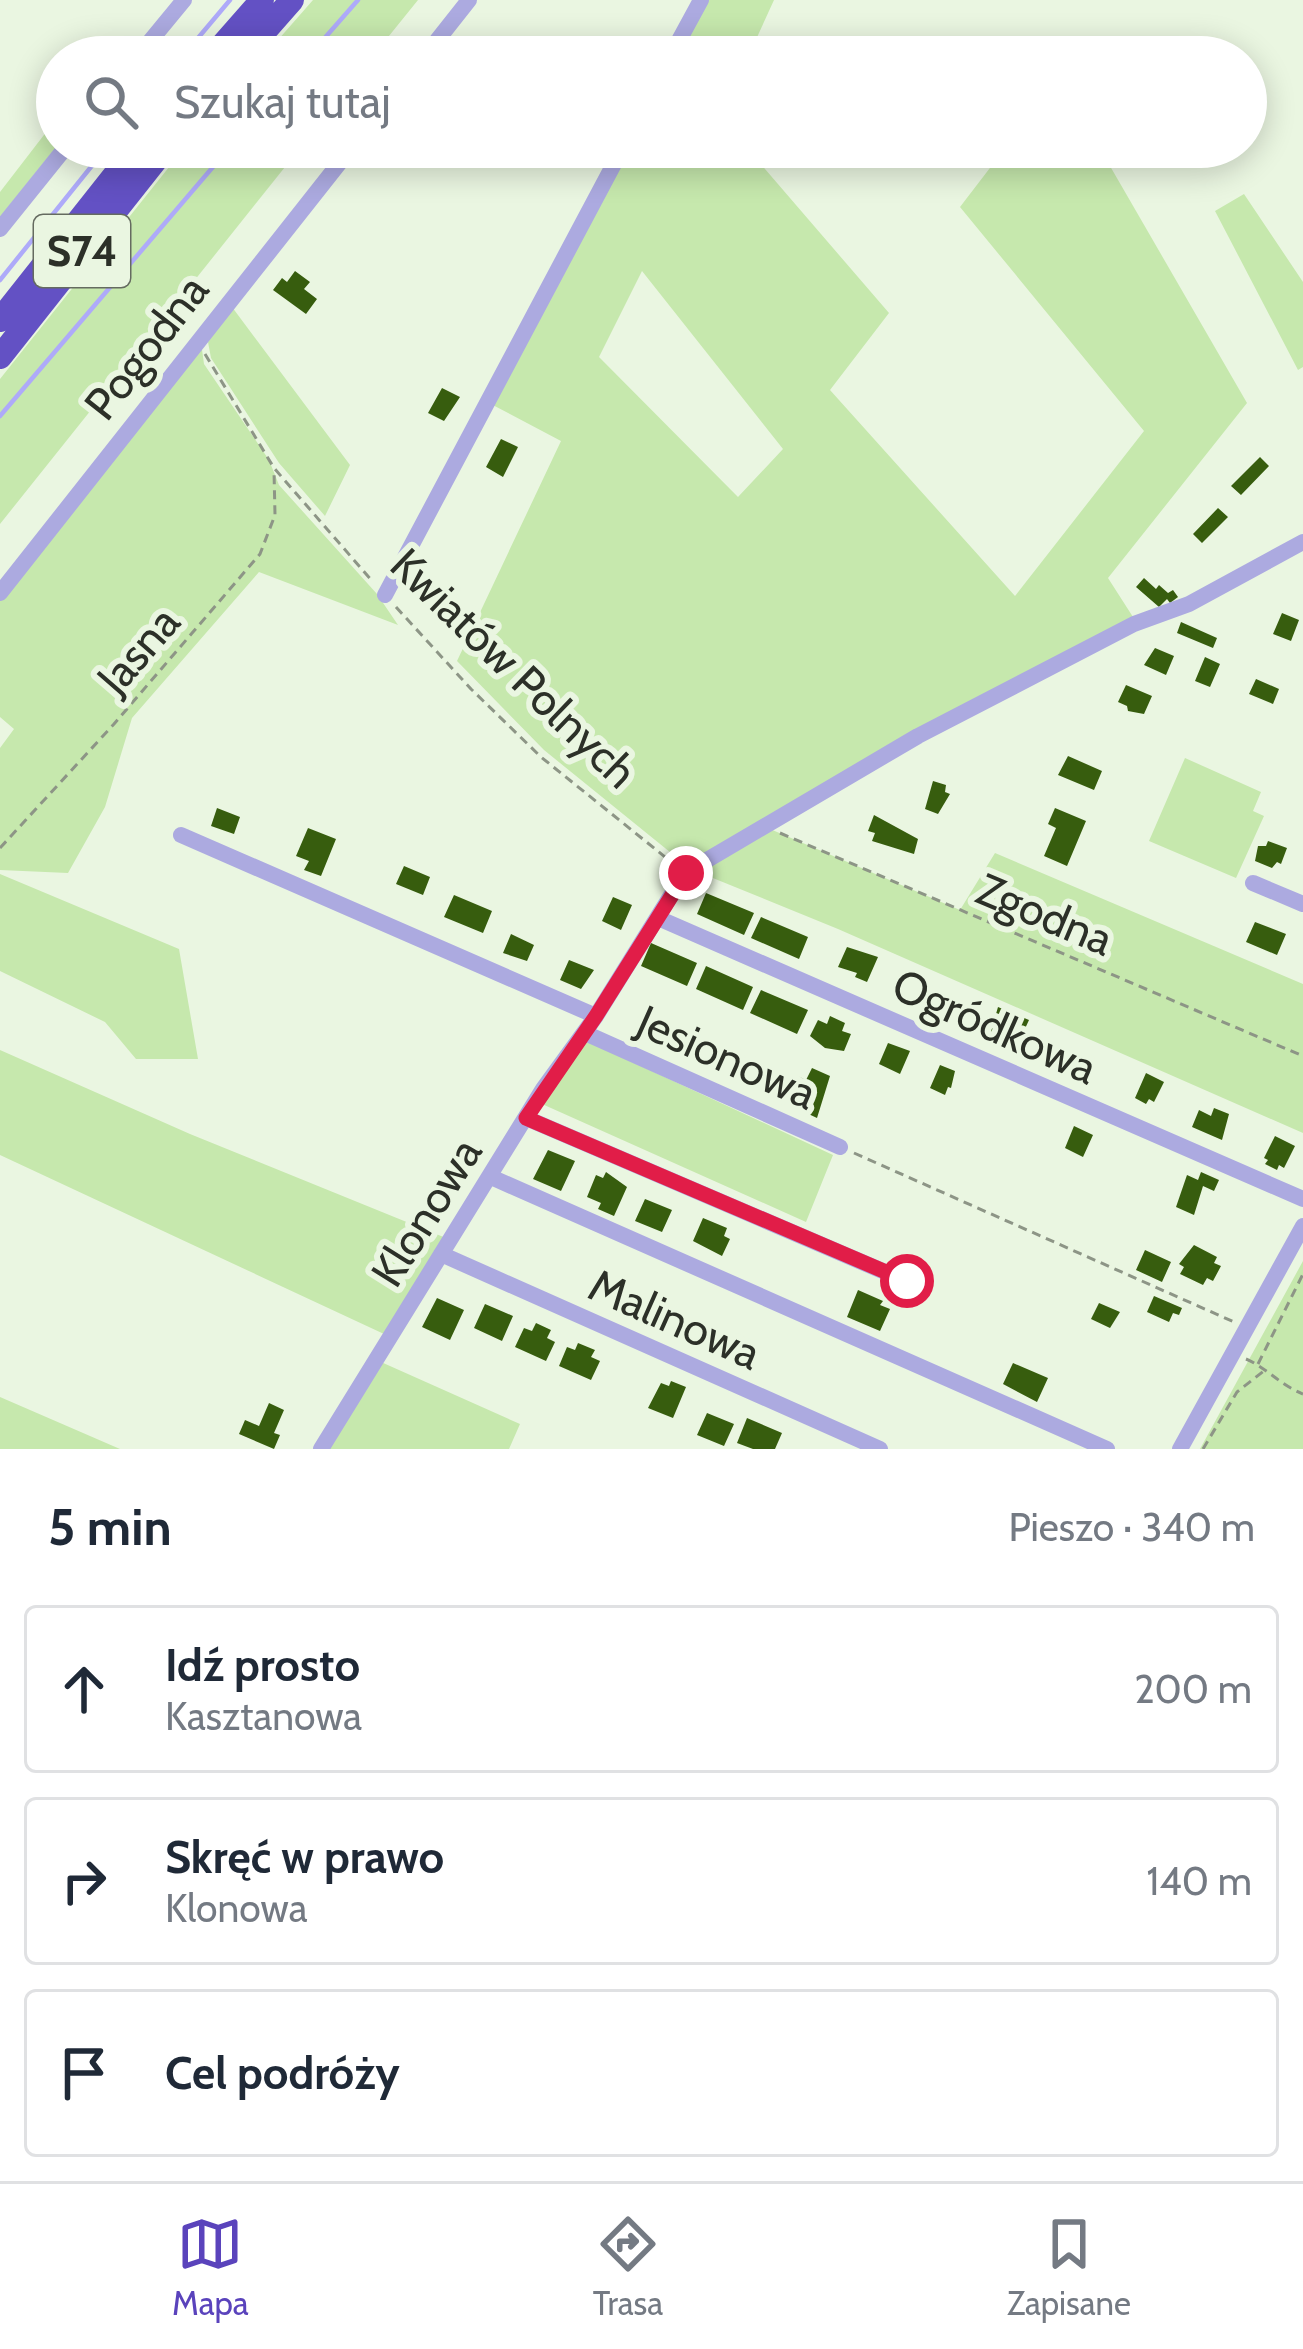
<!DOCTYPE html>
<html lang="pl">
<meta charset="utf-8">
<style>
body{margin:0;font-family:Cabin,sans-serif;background:#f2f2f3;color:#1f2937}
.stop{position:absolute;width:36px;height:36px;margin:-27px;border:9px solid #e11d48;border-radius:50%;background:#fff}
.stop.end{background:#e11d48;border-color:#fff;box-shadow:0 3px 12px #0008}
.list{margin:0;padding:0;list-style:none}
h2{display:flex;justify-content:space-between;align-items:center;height:156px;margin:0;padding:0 48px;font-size:51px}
h2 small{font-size:39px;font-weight:400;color:#747a83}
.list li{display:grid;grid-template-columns:78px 1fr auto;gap:36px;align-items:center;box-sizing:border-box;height:168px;margin:0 24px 24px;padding:0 24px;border:3px solid #e0e1e3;border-radius:12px}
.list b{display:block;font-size:45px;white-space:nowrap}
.list p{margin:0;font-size:39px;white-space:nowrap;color:#747a83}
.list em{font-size:39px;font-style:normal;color:#747a83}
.icon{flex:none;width:66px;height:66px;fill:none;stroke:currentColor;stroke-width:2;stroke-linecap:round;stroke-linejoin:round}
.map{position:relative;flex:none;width:1303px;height:1449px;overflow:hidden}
.search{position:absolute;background:#fff;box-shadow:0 6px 30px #0003;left:36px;right:36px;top:36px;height:132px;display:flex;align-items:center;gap:30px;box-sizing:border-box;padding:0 42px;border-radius:66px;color:#747a83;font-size:45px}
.sheet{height:732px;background:#fff}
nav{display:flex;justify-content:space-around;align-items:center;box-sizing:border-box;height:168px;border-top:3px solid #e0e1e3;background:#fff;font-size:33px;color:#747a83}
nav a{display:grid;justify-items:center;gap:6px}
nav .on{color:#5a43bc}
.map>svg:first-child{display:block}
.green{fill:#c6e8ad;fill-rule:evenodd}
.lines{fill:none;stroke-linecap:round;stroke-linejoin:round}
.stream{stroke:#aeaaf9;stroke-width:4.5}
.building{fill:#375d0e}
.path{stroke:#8d9586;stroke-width:3;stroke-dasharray:9 6;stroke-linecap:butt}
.minor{stroke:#acaae0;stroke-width:16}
.highway{stroke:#6351c4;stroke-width:24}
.route{stroke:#e11d48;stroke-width:15}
.labels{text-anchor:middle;stroke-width:12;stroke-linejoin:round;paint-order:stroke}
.shield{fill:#eaf6e1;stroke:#656b60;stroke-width:3}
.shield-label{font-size:42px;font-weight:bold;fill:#2c3028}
.street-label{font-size:45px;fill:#2c3028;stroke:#eaf6e1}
</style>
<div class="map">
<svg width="1303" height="1449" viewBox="0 0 1303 1449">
<rect width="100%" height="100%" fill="#eaf6e1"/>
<path class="green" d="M313 0H418L372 57H263Z
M701 0H774L748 57H670Z
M57 118V146L0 217V192Z
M185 147H301L0 524V379Z
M623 147H746L889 313 830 390 1015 596 1144 431 960 207 1006 147H1099L1247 403 1108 578 1133 617 689 862 681 861 544 750 457 661 561 441 487 402ZM642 271 783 449 738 497 599 357Z
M1244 194 1303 282V367L1298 370 1215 211Z
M232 307 350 465 325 516 279 463 211 358 208 342Z
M200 335 204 364 269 460 279 485 377 594 398 625 259 572 132 718 105 807 68 873 0 870V748L14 729 0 717V593Z
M1185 758 1261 792 1253 811 1264 816 1236 878 1149 841Z
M770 829 960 910 995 853 1303 984V1133L838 929 698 872Z
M0 874 179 949 198 1059H136L105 1022 0 971Z
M587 1041 833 1155 806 1222 542 1104Z
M0 1050 190 1134 446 1238 384 1334 0 1155Z
M1303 1261V1449H1200Z
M381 1362 520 1424 509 1449H327Z
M0 1397 120 1449H0Z"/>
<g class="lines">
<path class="stream" d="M182 57 230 0
M308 57 358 0
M0 280 107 147
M0 416 230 147"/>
</g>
<path class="building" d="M295 271 310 282 304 289 317 299 306 314 273 290 282 278 287 282Z
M442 388 460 397 444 421 428 413Z
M501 439 518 447 503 477 486 467Z
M1260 457 1269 466 1241 495 1231 486Z
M1218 508 1228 517 1202 543 1193 534Z
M1144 578 1156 589 1159 585 1168 593 1173 590 1178 597 1170 603 1167 599 1159 607 1136 587Z
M443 596 468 609 461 624 435 614Z
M1282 613 1299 620 1291 641 1273 634Z
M1181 622 1217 638 1213 648 1177 633Z
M1155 648 1174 656 1166 675 1144 665Z
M1205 657 1220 664 1210 687 1195 681Z
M1256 679 1279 689 1273 704 1249 694Z
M1126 685 1152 696 1144 714 1128 711 1127 706 1118 702Z
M1068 756 1102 771 1094 790 1058 775Z
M933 781 946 785 945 792 950 794 938 814 925 809Z
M217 808 240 817 234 834 211 826Z
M1055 808 1086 821 1067 866 1044 856 1056 828 1048 824Z
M874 815 918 839 914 854 872 841 875 833 868 831Z
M308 828 336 839 321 876 304 870 309 861 296 856Z
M1268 841 1287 848 1281 864 1277 862 1272 868 1255 861 1258 846H1266Z
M404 866 430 877 423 895 396 884Z
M706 893 754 913 744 935 697 914Z
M454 895 492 911 483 933 444 917Z
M613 897 632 905 621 930 602 921Z
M761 917 808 937 799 959 751 938Z
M1255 922 1286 934 1277 955 1246 942Z
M511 934 534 945 527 961 503 953Z
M651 943 697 963 687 986 641 966Z
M847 947 878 957 867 982 855 977 857 973 838 967Z
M569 960 594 970 581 989 560 980Z
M706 966 753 987 743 1010 696 989Z
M761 990 808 1010 797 1034 750 1013Z
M998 1007 1029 1020 1023 1033 1015 1030 1009 1043 990 1035Z
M830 1016 845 1023 842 1031 851 1034 844 1051 825 1048 810 1036 818 1020 827 1024Z
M888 1043 910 1051 900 1074 879 1064Z
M940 1065 955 1071 951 1088 948 1087 945 1095 930 1088Z
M812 1068 830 1076 817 1118 800 1110 804 1101 787 1093 795 1075 806 1080Z
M1146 1073 1164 1082 1154 1102 1149 1099 1146 1104 1135 1098Z
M1214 1108 1229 1114 1222 1140 1192 1127 1199 1110 1211 1116Z
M1074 1126 1093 1135 1083 1157 1065 1148Z
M1275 1136 1295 1146 1284 1168 1279 1165 1277 1170 1265 1164 1268 1160 1264 1158Z
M548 1150 575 1161 561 1191 533 1179Z
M606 1172 627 1187 614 1216 598 1209 601 1203 587 1197 596 1175 603 1178Z
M1201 1172 1219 1180 1214 1191 1203 1186 1194 1215 1176 1207 1187 1175 1198 1180Z
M645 1199 672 1210 662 1232 635 1221Z
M703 1218 727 1228 724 1236 730 1239 722 1256 693 1241Z
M1194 1245 1217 1257 1214 1263 1221 1266 1213 1281 1207 1278 1203 1285 1180 1274 1184 1267 1179 1264Z
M1145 1250 1171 1262 1162 1282 1136 1270Z
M858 1290 883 1301 880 1305 890 1309 880 1331 847 1317Z
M1154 1296 1182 1308 1179 1315 1173 1313 1169 1322 1147 1312Z
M437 1298 464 1310 450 1340 422 1327Z
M1099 1303 1120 1312 1110 1328 1091 1319Z
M485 1304 513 1316 502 1341 474 1328Z
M536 1323 551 1330 547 1338 555 1342 546 1361 515 1347 524 1328 532 1331Z
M578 1343 595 1350 591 1357 600 1361 591 1380 559 1366 567 1347 575 1350Z
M1013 1363 1048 1378 1037 1402 1003 1384Z
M671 1381 686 1387 673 1418 648 1408 661 1383 669 1386Z
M269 1403 284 1410 274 1433 280 1435 274 1449 239 1434 245 1420 259 1426Z
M707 1413 734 1424 724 1446 697 1435Z
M747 1418 782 1433 775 1449H753L737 1443Z"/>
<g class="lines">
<path class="path" d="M205 354 274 468 373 582
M396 607 471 689 541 757 675 865
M780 833 1303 1056
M0 848 114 724 260 554 275 515 274 471
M854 1153 1234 1322
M1246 1359C1267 1368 1280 1385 1303 1394
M1258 1364 1303 1274
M1203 1449 1237 1392 1265 1370"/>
<path class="minor" d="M137 57 184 0
M424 57 469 0
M670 57 701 0
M0 229 66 147
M0 593 352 147
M385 595 623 147
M181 835 596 1016
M1253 883 1303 904
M658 918 1303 1199
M585 1033 840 1147
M526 1118 906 1281
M491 1177 1107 1449
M441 1254 880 1449
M321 1449 543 1089 596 1016 685 873 918 736 1134 624 1189 604 1303 542
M1180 1449 1303 1226"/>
<path class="highway" d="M212 57 262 0
M242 57 292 0
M0 320 137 147
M0 357 166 147"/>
</g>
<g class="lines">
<path class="route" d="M686 873 596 1016 526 1118 907 1281"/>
</g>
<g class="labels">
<rect class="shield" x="34" y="215" width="96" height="72" rx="9"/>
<g class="shield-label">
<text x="82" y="266">S74</text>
</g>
<g class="street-label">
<text transform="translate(146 347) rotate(-52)" y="16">Pogodna</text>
<text transform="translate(138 650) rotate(-49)" y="16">Jasna</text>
<text transform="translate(514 668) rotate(44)" y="16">Kwiatów Polnych</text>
<text transform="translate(1045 914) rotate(23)" y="16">Zgodna</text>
<text transform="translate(995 1026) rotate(24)" y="16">Ogródkowa</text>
<text transform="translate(727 1057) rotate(24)" y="16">Jesionowa</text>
<text transform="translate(426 1212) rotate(-58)" y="16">Klonowa</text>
<text transform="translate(675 1319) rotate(24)" y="16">Malinowa</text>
</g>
</g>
</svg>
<div class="stop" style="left:907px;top:1281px"></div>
<div class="stop end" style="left:686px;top:873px"></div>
<div class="search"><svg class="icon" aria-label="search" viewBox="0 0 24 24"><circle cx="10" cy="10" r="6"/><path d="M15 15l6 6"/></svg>Szukaj tutaj</div>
</div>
<section class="sheet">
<h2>5 min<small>Pieszo · 340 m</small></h2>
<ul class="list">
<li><svg class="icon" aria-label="ahead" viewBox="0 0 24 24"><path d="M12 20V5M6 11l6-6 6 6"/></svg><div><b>Idź prosto</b><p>Kasztanowa</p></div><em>200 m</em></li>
<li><svg class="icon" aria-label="right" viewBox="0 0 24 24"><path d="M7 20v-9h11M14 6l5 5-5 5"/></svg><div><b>Skręć w prawo</b><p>Klonowa</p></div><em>140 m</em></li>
<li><svg class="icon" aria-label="arrive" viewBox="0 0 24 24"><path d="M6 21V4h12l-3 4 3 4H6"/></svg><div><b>Cel podróży</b></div></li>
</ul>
</section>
<nav>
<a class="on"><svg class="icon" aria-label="map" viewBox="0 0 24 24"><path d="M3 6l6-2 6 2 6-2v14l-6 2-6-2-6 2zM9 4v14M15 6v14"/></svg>Mapa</a>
<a><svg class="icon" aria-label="directions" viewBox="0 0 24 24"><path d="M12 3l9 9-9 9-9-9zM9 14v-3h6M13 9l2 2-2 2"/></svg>Trasa</a>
<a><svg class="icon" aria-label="saved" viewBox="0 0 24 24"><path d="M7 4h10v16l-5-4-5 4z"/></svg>Zapisane</a>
</nav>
